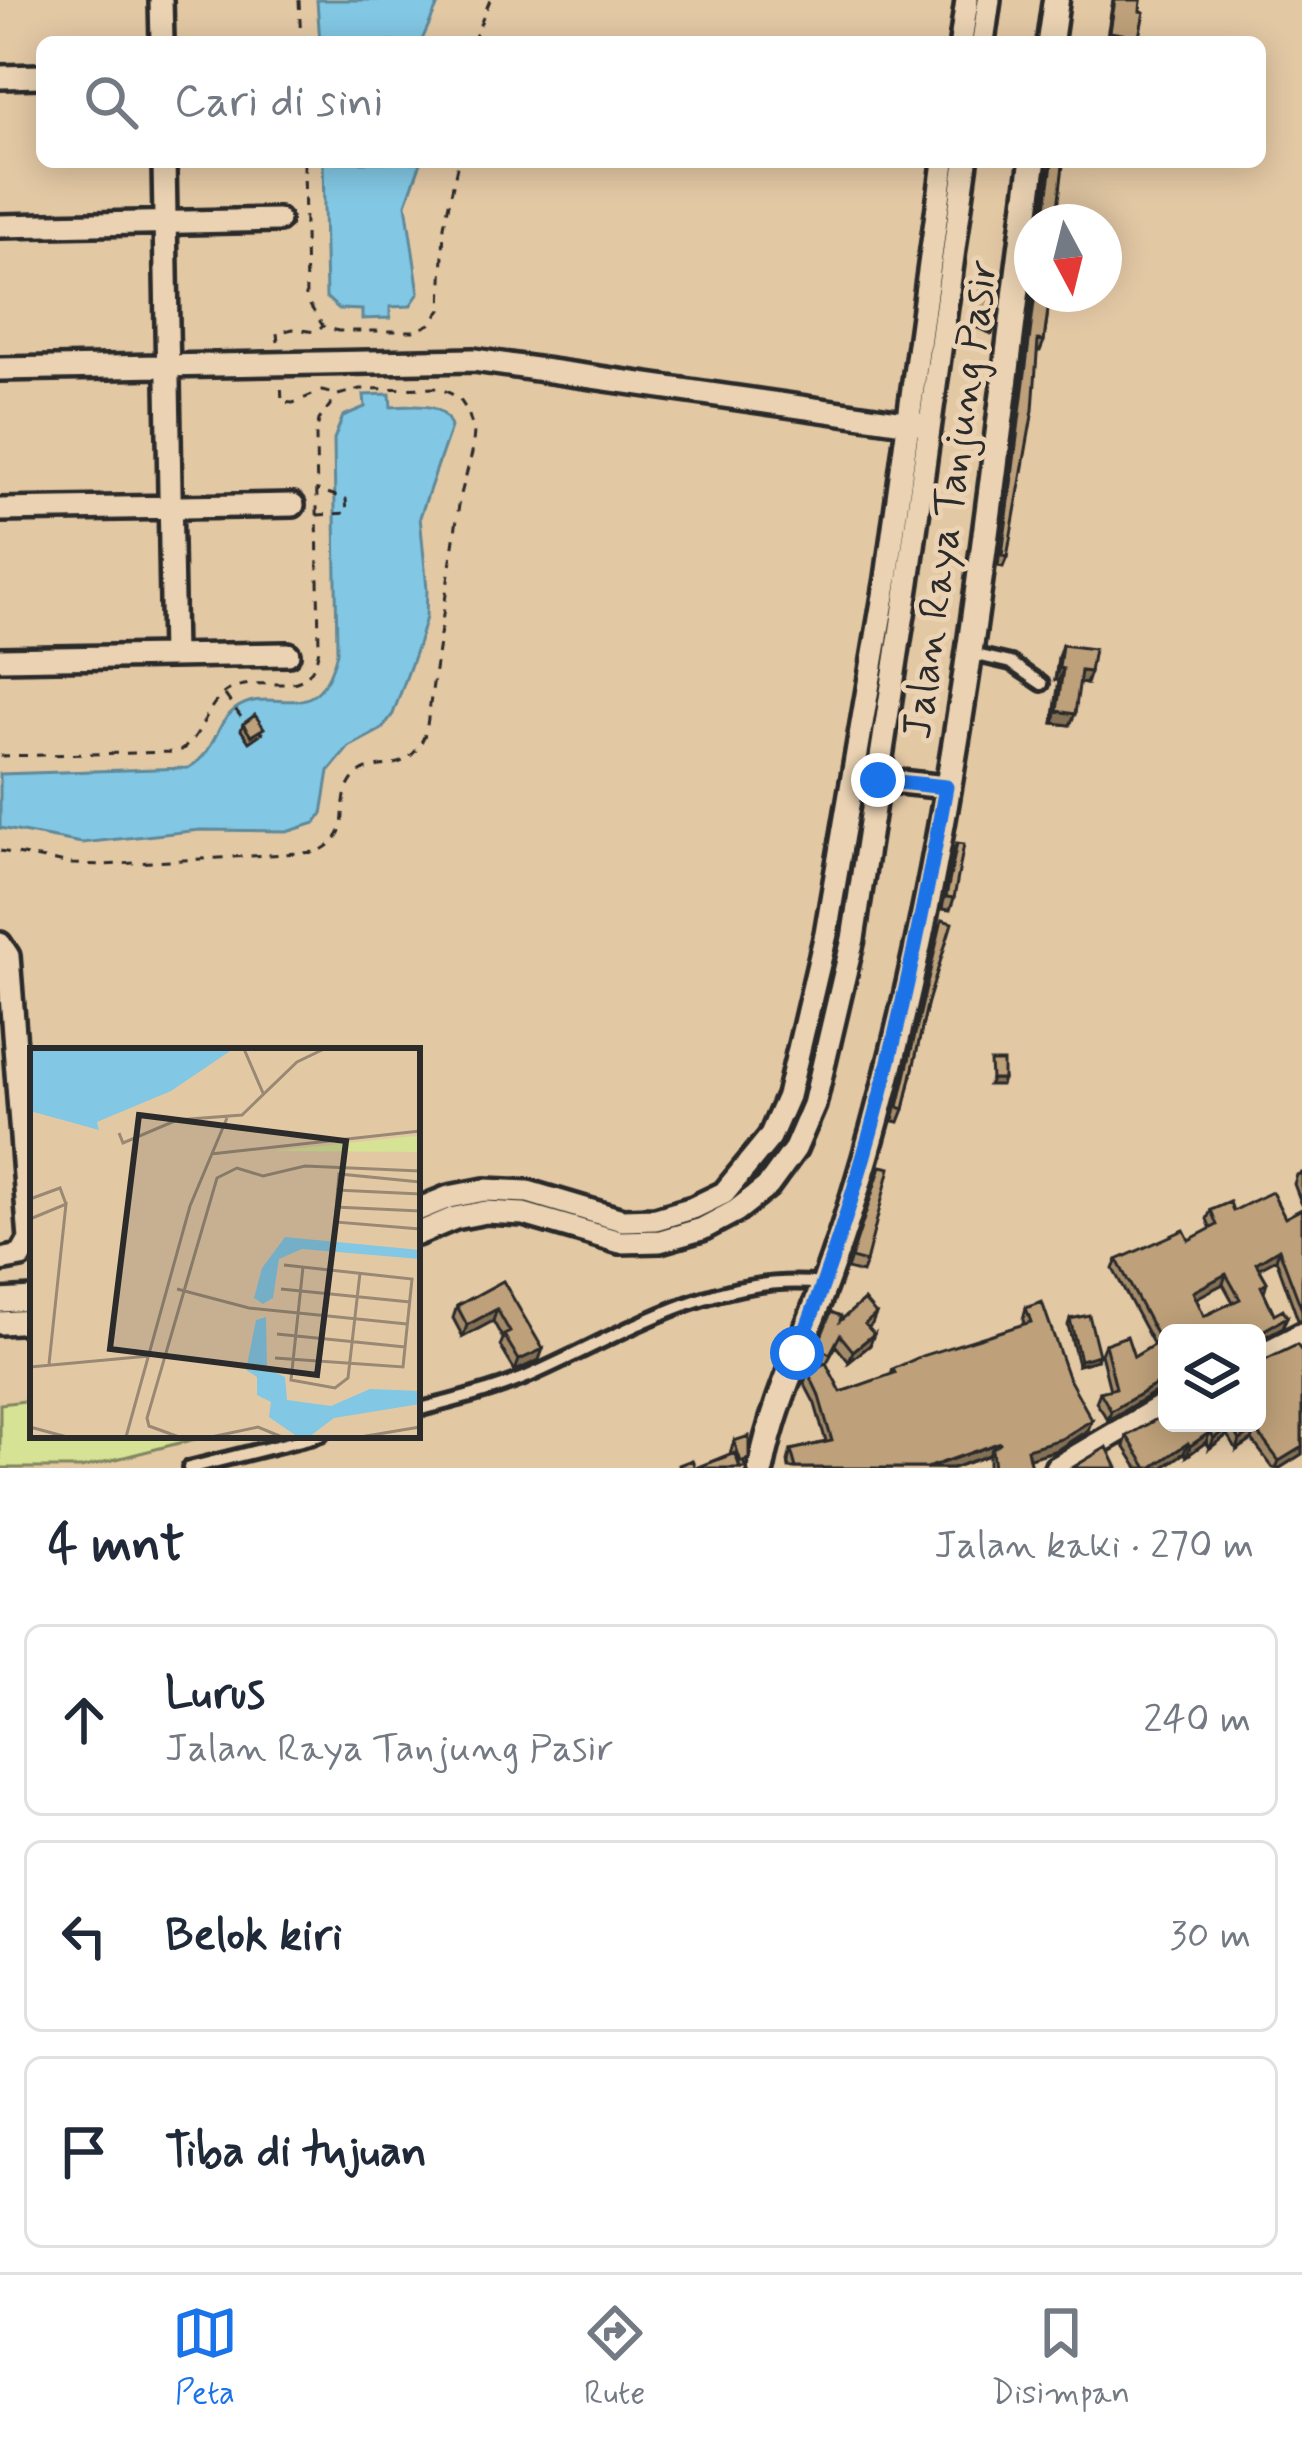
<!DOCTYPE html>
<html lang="id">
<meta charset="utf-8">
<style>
body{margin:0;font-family:Mynerve,sans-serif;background:#f2f2f3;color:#1f2937}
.controls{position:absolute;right:36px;bottom:36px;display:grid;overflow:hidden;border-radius:18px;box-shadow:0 6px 30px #0003}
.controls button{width:108px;height:108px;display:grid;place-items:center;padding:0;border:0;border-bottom:3px solid #e0e1e3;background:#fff;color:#1f2937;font:60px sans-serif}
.compass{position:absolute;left:1014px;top:204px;width:108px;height:108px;border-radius:50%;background:#fff;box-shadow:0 6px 30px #0003;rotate:173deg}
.stop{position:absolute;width:36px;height:36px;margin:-27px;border:9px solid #1a73e8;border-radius:50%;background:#fff}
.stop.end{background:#1a73e8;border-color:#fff;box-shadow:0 3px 12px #0008}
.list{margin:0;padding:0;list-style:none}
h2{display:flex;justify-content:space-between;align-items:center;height:156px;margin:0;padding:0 48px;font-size:51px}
h2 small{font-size:39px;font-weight:400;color:#747a83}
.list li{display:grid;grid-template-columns:78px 1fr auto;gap:36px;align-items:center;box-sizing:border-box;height:192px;margin:0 24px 24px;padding:0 24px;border:3px solid #e0e1e3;border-radius:18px}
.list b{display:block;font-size:45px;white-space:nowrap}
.list p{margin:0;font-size:39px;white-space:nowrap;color:#747a83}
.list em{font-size:39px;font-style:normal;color:#747a83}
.icon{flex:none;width:66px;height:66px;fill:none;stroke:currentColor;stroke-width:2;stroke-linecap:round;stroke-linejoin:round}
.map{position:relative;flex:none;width:1302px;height:1468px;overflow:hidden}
.search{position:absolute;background:#fff;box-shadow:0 6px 30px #0003;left:36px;right:36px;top:36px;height:132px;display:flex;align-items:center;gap:30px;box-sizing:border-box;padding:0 42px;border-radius:18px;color:#747a83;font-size:45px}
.sheet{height:804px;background:#fff}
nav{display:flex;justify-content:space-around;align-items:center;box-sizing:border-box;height:168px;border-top:3px solid #e0e1e3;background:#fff;font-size:33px;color:#747a83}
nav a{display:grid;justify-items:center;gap:6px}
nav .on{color:#1a73e8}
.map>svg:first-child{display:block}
.green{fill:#d6e294;stroke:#808660;stroke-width:3}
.water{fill:#82c7e3;stroke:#5f8999;stroke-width:3}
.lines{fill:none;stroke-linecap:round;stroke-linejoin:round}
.service-casing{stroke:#2b2b2b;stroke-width:20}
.minor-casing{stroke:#2b2b2b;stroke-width:30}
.tertiary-casing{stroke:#2b2b2b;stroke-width:33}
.path{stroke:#2b2b2b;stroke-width:3;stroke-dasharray:9 9;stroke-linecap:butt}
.service{stroke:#ead2b2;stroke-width:10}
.minor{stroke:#ead2b2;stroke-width:21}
.tertiary{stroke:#ead2b2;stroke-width:24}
.wall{fill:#a38a69;stroke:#2b2b2b;stroke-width:3;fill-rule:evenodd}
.shaded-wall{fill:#857155;stroke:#2b2b2b;stroke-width:3}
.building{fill:#bea17a;stroke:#2b2b2b;stroke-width:3;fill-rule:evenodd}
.route{stroke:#1a73e8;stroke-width:15}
.labels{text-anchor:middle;stroke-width:10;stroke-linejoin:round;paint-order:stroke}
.street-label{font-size:42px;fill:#2b2b2b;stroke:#ead2b2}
.inset-road{fill:none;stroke:#998974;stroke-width:3}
.view{fill:#2b2b2b;fill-opacity:0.15;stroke:#2b2b2b;stroke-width:6}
.inset-edge{fill:none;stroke:#2b2b2b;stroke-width:6}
</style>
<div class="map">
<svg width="1302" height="1468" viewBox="0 0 1302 1468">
<rect width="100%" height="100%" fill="#e3c8a4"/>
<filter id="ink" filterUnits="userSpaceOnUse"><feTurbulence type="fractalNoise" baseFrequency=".00833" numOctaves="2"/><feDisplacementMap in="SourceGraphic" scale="24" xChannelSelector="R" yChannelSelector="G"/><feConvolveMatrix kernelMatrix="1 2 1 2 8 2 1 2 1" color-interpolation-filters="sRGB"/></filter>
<g filter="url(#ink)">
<path class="green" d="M33 1400V1435H211L81 1468H0V1404Z"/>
<path class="water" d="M317 0H440L421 42H320Z
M323 162H421L406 204 419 293 410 306 390 307V318L362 319V310L339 309 326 297Z
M390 394 391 407C414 406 443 400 451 427L420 517 427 589 426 617 419 642 393 714 382 729 349 747 329 771 322 814 315 823 290 831 200 830 82 843 0 828V774L188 768C217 752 213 727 234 710 272 680 317 735 337 652L334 439 343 416 365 407 364 395Z"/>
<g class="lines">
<g class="service-casing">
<path id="service" d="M972 654 1011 663 1042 684
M417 1410C452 1401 490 1392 524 1378 619 1337 714 1272 821 1284
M189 1468 321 1435"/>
</g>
<g class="minor-casing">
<path id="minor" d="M161 0 162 42
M961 42 967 0
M983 42 989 0
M0 77 42 76
M164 162 173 656
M0 226 278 220
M0 369 474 360 918 424
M0 510 293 505
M0 659 288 654
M863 778 946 787
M0 944 8 956 30 1240 21 1256 0 1260
M417 1210 449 1197 485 1190 528 1192 622 1220 656 1219 693 1208 724 1193 770 1137 788 1096 826 934 887 578 944 162
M417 1234 455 1218 486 1212 524 1214 620 1242 660 1241 702 1229 736 1211 768 1186 795 1149 814 1105 853 939 908 582 966 162
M0 1301 33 1299
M0 1323 33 1321
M1257 1357 1302 1334
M1056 1468 1167 1403"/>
</g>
<g class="tertiary-casing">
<path id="tertiary" d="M1050 42 1056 0
M761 1468C773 1405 801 1348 823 1288 860 1189 887 1084 910 981 971 712 996 435 1033 162"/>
</g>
<path class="path" d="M299 0 301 42
M473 42 490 0
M304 162 306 299 323 326 338 331H416L430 324 441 310 444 226 458 162
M278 342 277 333 293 329 317 332 323 326
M317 515 347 513 346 499 318 490
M225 695 244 721
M0 756 178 752C206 737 204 700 233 688 269 674 309 704 319 649L316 435 319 420 336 397
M0 851 72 864 102 865 317 852C358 833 333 806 352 780 374 752 405 784 426 732L460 498 472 453 474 432 468 412 458 397 439 388 360 389 338 395 322 391 293 403 282 402 281 381"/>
<use href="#service" class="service"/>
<use href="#minor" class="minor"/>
<use href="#tertiary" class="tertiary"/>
</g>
<path class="wall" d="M1113 0H1141L1137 42H1106Z
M1052 164 1058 208 1055 218 1043 216 1048 173Z
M982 289 996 323 992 334 968 324Z
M1033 294H1050L1044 341 1040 351H1037L1007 557 1003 567 998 566Z
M1062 645 1086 684 1079 683 1070 725 1053 723 1059 680H1055L1058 657Z
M243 724 262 733 249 742 241 730Z
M957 843 954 898 950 910 942 909 953 854Z
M942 920 927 1005 904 1109 899 1122 893 1121 937 934Z
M881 1166 866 1262 862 1273 847 1269Z
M1302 1173V1205L1294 1184 1297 1175Z
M1302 1209V1320H1298L1276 1259 1259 1268 1267 1282 1264 1292 1274 1314 1283 1327 1167 1333V1385L1108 1420 1096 1402 1100 1392 1110 1390 1101 1354 1105 1344 1134 1357 1154 1345 1113 1269 1117 1260 1189 1240 1211 1229 1207 1219 1211 1210 1285 1218ZM1223 1284 1233 1302 1204 1316 1196 1298Z
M503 1281 539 1360 515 1371 500 1346 503 1339 493 1321 463 1337 453 1318 457 1306Z
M1026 1308 1088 1430 1057 1450 1029 1458 1031 1468H989V1455L953 1468H789L788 1461 791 1450 826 1442 815 1404 804 1383 808 1372 825 1364 813 1358 831 1312 840 1321 876 1314 872 1324 868 1328 870 1345 849 1362 836 1346 826 1364 841 1392 891 1375 893 1369 1024 1324 1023 1319Z
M1070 1319 1097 1360 1078 1365 1068 1325Z
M1302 1352V1454L1280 1468H1273L1252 1440 1237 1450 1227 1435 1210 1448 1206 1442 1187 1456 1184 1453 1162 1468H1138L1124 1446 1127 1436 1261 1362Z
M734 1441 746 1468H696L730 1454Z"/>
<path class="shaded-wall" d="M1046 207 1058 208 1055 218 1043 216Z
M1059 668 1063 669 1059 680H1055Z
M1081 671 1090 672 1086 684 1077 682Z
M1057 711 1075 714 1070 725 1053 723Z
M991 1079H1003L1001 1085H988Z
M1279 1249 1276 1259 1252 1272 1256 1263Z
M1226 1274 1223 1284 1189 1302 1193 1292Z
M497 1309 493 1321 463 1337 467 1325Z
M1287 1317 1283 1327 1257 1341V1334Z
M874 1334 870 1345 849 1362 853 1351Z
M543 1349 539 1360 515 1371 519 1360Z
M1099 1355 1097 1360 1078 1365 1080 1360Z
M1167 1378V1385L1108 1420 1111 1411Z
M1092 1420 1088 1430 1057 1450 1023 1460 1027 1449Z
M1231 1426 1227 1435 1210 1448 1214 1438Z
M1256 1430 1252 1440 1237 1450 1240 1440Z
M1210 1432 1206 1442 1187 1456 1190 1446Z
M1001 1442 992 1449 989 1455 953 1468H927Z
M1188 1443 1184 1453 1162 1468H1151Z
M1302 1447V1454L1280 1468H1276L1279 1461Z"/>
<path class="building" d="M1115 0H1141L1140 11 1144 12 1139 37 1110 32Z
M1052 164 1063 165 1058 208 1046 207Z
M982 289 1002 297 996 323 972 313Z
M1035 294H1050L1044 341 1038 340 1033 410 1007 557 1002 556Z
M1062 645 1094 649 1090 672 1081 671 1075 714 1057 711 1063 669 1059 668Z
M255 715 264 728 251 736 243 724Z
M957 843 964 844 954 898 946 897Z
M942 920 952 923 927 1005 904 1109 898 1107Z
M990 1062H1003V1079H991Z
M881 1166 890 1168 866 1262 851 1258Z
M1272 1192 1285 1218 1302 1209V1310L1279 1249 1256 1263 1267 1282 1261 1286 1274 1314 1283 1309 1287 1317 1257 1334 1167 1333V1378L1111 1411 1100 1392 1116 1388 1105 1344 1127 1336 1134 1357 1160 1341 1117 1260 1184 1230 1189 1240 1217 1225 1211 1210 1230 1202 1233 1211ZM1226 1274 1240 1299 1204 1316 1193 1292Z
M503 1281 543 1349 519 1360 504 1335 510 1332 497 1309 467 1325 457 1306Z
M864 1300 876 1314 865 1324 874 1334 853 1351 840 1335 830 1354 817 1347 831 1312 841 1316 840 1321Z
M1042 1302 1068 1377 1092 1420 1061 1439 1027 1449 1031 1468H994L992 1449 1001 1442 927 1468H796L791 1450 832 1441 818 1393 808 1372 826 1363 841 1392 895 1373 893 1369 922 1356 1031 1322 1026 1308Z
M1089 1315 1099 1355 1080 1360 1070 1319Z
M1297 1345 1302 1352V1447L1279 1461 1256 1430 1240 1440 1231 1426 1214 1438 1210 1432 1190 1446 1188 1443 1151 1468H1147L1127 1436 1167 1413V1423H1257V1360L1261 1362Z
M749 1436V1459L741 1462 734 1441Z
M1107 1447 1117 1468H1072Z
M735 1453 740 1468H696Z
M692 1460 695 1468H680L679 1465Z"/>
</g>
<g class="lines" filter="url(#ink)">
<path class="route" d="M797 1353C870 1171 911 980 946 787L878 780"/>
</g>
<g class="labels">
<g class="street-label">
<text transform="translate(948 499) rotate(-82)" y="15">Jalan Raya Tanjung Pasir</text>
</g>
</g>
<g transform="translate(30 1048)">
<rect width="390" height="390" fill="#e3c8a4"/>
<path d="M390 88V104L244 103 374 89Z" fill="#d6e294"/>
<path d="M0 1H203L141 43 67 74 69 82 0 63ZM255 189 390 202V211L272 201 249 211 243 250 233 256 224 250 232 220ZM236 269 237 321 255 329 257 352 301 358 340 341 390 343V356L304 370 279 389 265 387 239 369 241 354 227 347V329L216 322 226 272Z" fill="#82c7e3"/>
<path class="inset-road" d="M214 1 233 45M89 85 93 95 147 72 212 67 267 14 294 1M181 106 390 83M390 134 309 126 305 174 390 181M306 142 390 146M0 151 30 140 36 156M305 159 390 163M0 171 36 156 19 316M273 219 261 332 305 340 318 330 330 225M147 241 219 260 377 276M251 241 380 254M247 286 375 299M245 310 373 319 382 231 254 217M0 319 119 308M0 379 37 389M96 389 160 158 197 70M149 389 119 378 117 370 187 130 207 120 233 128 275 118 390 123M181 389 228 379 252 389M330 389 390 379"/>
<path class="view" d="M109 67 316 93 287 327 80 301Z"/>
<rect width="390" height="390" class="inset-edge"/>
</g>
</svg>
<div class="controls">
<button><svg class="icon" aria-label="layers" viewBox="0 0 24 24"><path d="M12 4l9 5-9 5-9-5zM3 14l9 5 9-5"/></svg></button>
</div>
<svg class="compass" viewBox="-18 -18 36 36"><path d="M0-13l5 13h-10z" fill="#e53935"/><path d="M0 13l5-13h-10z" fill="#747a83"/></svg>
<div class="stop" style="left:797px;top:1353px"></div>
<div class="stop end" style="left:878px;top:780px"></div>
<div class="search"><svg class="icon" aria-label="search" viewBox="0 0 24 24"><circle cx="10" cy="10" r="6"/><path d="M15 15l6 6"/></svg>Cari di sini</div>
</div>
<section class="sheet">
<h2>4 mnt<small>Jalan kaki · 270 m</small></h2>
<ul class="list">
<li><svg class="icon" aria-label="ahead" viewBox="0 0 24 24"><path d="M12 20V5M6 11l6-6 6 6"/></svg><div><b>Lurus</b><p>Jalan Raya Tanjung Pasir</p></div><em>240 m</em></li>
<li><svg class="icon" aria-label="left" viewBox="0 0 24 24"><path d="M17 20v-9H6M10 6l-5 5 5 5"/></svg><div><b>Belok kiri</b></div><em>30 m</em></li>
<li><svg class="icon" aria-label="arrive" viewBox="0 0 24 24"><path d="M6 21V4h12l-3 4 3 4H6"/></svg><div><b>Tiba di tujuan</b></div></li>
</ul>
</section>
<nav>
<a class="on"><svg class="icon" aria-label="map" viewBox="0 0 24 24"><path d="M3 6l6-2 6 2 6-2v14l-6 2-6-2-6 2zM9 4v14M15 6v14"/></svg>Peta</a>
<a><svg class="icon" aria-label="directions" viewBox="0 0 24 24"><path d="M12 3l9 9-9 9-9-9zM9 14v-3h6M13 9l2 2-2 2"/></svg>Rute</a>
<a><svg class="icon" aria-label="saved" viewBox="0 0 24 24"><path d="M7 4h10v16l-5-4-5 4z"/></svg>Disimpan</a>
</nav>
